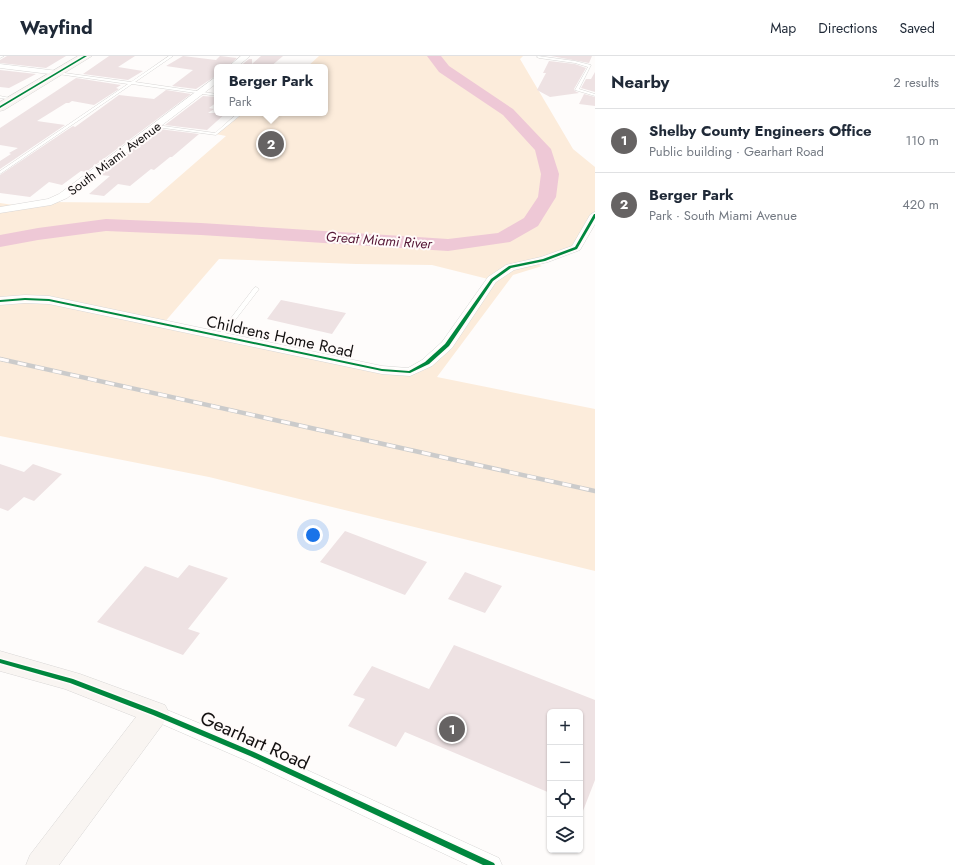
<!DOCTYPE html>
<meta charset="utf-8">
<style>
body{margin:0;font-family:Jost,sans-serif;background:#f6f6f7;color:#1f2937}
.controls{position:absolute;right:12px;bottom:12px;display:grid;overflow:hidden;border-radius:6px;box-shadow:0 1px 3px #0004}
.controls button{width:36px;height:36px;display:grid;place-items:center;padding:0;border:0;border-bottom:1px solid #e0e1e3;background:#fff;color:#1f2937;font:20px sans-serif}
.you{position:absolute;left:313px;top:479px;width:14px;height:14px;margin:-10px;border:3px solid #fff;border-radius:50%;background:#1a73e8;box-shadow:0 0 0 6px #1a73e833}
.badge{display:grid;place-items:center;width:26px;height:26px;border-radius:50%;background:#666363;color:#fff;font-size:13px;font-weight:700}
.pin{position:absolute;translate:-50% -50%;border:2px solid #fff;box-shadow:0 1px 4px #0006}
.popup{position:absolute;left:214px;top:8px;width:114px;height:52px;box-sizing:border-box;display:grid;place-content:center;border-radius:6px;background:#fff;filter:drop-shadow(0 1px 3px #0005);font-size:13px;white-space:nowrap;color:#747a83}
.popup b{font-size:15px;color:#1f2937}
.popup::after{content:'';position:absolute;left:50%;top:100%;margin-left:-8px;border:8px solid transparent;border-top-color:#fff}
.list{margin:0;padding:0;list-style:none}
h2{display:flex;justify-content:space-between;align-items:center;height:52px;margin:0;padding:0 16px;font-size:17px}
h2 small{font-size:13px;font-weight:400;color:#747a83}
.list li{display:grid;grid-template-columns:26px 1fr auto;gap:12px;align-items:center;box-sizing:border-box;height:64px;padding:0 16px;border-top:1px solid #e0e1e3}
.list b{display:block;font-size:15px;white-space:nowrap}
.list p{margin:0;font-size:13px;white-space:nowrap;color:#747a83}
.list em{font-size:13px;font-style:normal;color:#747a83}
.icon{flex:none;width:22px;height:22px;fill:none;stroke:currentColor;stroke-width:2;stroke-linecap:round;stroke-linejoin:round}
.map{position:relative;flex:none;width:595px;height:809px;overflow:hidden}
header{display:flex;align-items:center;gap:24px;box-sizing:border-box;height:56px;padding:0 20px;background:#fff;border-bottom:1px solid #e0e1e3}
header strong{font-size:19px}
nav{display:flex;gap:22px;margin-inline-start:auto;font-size:14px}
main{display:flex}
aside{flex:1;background:#fff}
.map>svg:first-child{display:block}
.green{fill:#fcecdb;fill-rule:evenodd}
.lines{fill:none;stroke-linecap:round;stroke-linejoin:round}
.river{fill:#eec8d6;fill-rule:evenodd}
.building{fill:#eee2e3}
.lane-casing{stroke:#d9d7d6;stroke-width:1}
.street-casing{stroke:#d9d7d6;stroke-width:1}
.secondary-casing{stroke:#d9d7d6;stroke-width:1}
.lane{fill:#fffffe;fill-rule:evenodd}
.street{fill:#fffffe;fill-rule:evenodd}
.secondary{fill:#f9f5f2;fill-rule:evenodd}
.rail-far1-casing{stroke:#cbcbcb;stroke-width:3.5}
.rail-casing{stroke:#cbcbcb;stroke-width:4.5}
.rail-far1{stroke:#fffbfa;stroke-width:2.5;stroke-dasharray:7;stroke-linecap:butt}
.rail{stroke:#fffbfa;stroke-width:3;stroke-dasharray:9;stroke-linecap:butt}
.cycleway-casing{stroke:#fffbfa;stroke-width:3}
.cycleway{fill:#00873e;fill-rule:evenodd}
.labels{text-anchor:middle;stroke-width:4;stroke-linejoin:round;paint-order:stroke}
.far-street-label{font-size:13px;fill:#141111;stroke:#fffbfa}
.far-water-label{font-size:14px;font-style:italic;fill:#561837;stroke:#fffbfa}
.street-label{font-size:16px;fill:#141111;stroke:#fffbfa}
.near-street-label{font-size:19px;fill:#141111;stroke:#fffbfa}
</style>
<header>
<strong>Wayfind</strong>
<nav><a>Map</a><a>Directions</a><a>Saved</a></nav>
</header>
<main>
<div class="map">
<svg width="595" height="809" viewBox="0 0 595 809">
<rect width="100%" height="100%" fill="#fefcfb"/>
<path class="green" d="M319 0H523L520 3 573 93 595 111V159L576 192 533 207 542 210 513 219 437 321 595 353V515L209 421 0 380V147L27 151 51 146 149 147 226 80 216 78 241 57H325V11H307ZM219 203 356 208 432 209 492 224 427 307 410 316 163 268Z"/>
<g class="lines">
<path class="river" d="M427 0H441L449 10 513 53 551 93 559 118 556 141 538 170 510 186 448 195 201 179 106 175 38 184 0 191V179L38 172 106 163 201 167 448 183 498 177 524 162 538 141 541 118 535 94 503 59 439 16Z"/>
</g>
<path class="building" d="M7 0H66L46 12 0 7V4Z
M109 0H135L118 11 143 15 128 24 83 18Z
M183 0 216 4 220 0 237 2 227 11H217V19L196 33 172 30 193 14 166 10Z
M261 0H283L270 11H239L249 3H252V8Z
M551 0H592L589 7Z
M549 5 575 8 586 12 574 33 575 35 579 37 550 41 537 34 546 17H543Z
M0 14 36 18 9 32 0 31Z
M595 16V36L581 32 586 23H591Z
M76 22 121 29 116 32 119 33 94 49 72 45 69 47H66L37 65 65 69 0 113V105L11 98 9 97 18 92 0 89V72Z
M166 34 191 38 86 116 81 115 62 129 49 126 30 141 0 137V119L73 70 75 71 119 39 154 43Z
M584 38 595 41V50L579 48Z
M203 40 217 41V46L209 52 214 53 208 57H226L207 74 165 69Z
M159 73 199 78 172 101H170L154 114 151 113 130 130 118 128 104 140 89 138 110 120 100 119Z
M281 244 346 257 332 278 267 263Z
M0 408 24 416 33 408 62 418 34 445 24 441 8 455 0 452Z
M345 475 427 506 405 539 320 506Z
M189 509 228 522 188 573 200 577 183 599 97 566 145 510 178 522Z
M465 516 502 530 485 557 448 543Z
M454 589 595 644V724L581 760 580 656H550V737L405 676 396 691 348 670 365 643 353 639 372 610 429 633Z"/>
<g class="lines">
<g class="lane-casing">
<path id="lane" d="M0 0H4L0 2Z
M169 0H173L135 26 217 38V40L132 28 0 118V115L128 28 58 18H57V16L131 26Z
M538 0 575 5 591 9 579 33 595 38V40L575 34 588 11 575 7 539 2 537 1Z
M0 40 15 43 13 44 0 42Z
M238 57H243L216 79 156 71 154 70 156 69 215 77Z
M256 231 259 233 222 281H218L217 280 218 279 254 232Z"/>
</g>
<g class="street-casing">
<path id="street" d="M241 0H250L237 11H228Z
M0 8 58 15 62 17 58 19 0 12Z
M217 20V27L67 142 51 149 0 157V151L48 143 59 138Z
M595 156V168L580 194 548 206 514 214 496 226 452 292 432 310 410 320 382 318 49 248 25 247 0 249V241L25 239 49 240 382 310 408 312 422 304 442 286 488 221 506 209 541 201 572 190 590 159Z
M155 649 259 692 499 802 502 809H468L245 704 148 662 145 657 148 652Z"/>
</g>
<g class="secondary-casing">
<path id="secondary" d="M78 0H92L4 54 0 55V46Z
M0 595 80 618 165 649 169 657 165 665 59 809H26L30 799 136 661 65 633 0 615Z"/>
</g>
<use href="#lane" class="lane"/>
<use href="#street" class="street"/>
<use href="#secondary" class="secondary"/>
<g class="rail-far1-casing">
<path id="rail-far1" d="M0 303 4 304"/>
</g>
<g class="rail-casing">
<path id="rail" d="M0 303 595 435"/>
</g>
<use href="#rail-far1" class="rail-far1"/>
<use href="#rail" class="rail"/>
<g class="cycleway-casing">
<path id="cycleway" d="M84 0H87L0 52V50Z
M594 158H595V162L577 193 545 205 511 212 493 225 449 290 429 308 410 317 382 315 49 245 25 244 0 246V244L25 242 49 243 382 313 409 315 425 306 445 288 491 223 509 210 543 203 575 191Z
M0 603 73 623 157 655 254 696 494 807 495 809H483L250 700 153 659 70 627 0 607Z"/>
</g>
<use href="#cycleway" class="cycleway"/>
</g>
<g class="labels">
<g class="far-street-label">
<text transform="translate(114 102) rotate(-37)" y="5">South Miami Avenue</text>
</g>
<g class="far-water-label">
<text transform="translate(379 184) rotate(4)" y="5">Great Miami River</text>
</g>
<g class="street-label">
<text transform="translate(280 280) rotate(12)" y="6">Childrens Home Road</text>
</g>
<g class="near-street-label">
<text transform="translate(255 684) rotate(24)" y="7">Gearhart Road</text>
</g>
</g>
</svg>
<div class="controls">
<button>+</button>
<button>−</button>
<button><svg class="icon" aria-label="locate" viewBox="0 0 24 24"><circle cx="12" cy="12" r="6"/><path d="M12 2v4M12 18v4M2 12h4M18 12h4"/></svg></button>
<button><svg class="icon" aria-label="layers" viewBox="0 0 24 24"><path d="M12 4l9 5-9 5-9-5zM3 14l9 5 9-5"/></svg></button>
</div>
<div class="you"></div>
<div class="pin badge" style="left:452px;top:673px">1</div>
<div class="pin badge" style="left:271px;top:88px">2</div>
<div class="popup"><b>Berger Park</b>Park</div>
</div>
<aside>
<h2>Nearby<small>2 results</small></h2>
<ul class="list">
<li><span class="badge">1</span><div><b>Shelby County Engineers Office</b><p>Public building · Gearhart Road</p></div><em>110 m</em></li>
<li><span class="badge">2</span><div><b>Berger Park</b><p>Park · South Miami Avenue</p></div><em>420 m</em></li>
</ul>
</aside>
</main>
